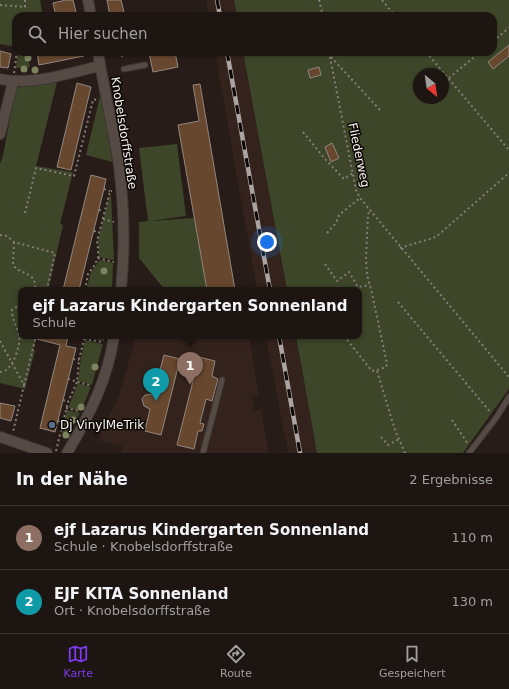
<!DOCTYPE html>
<html lang="de">
<meta charset="utf-8">
<style>
body{margin:0;font-family:"DejaVu Sans",sans-serif;background:#2a2220;color:#f1f3f6}
.compass{position:absolute;left:413px;top:68px;width:36px;height:36px;border-radius:50%;background:#1d1512;box-shadow:0 1px 3px #0004;rotate:151deg}
.you{position:absolute;left:267px;top:242px;width:14px;height:14px;margin:-10px;border:3px solid #fff;border-radius:50%;background:#1a73e8;box-shadow:0 0 0 6px #1a73e833}
.badge{display:grid;place-items:center;width:26px;height:26px;border-radius:50%;background:#7c3aed;color:#fff;font-size:13px;font-weight:700}
.pin{position:absolute;translate:-50% -33px;filter:drop-shadow(0 1px 2px #0008)}
.pin::after{content:'';position:absolute;top:21px;width:14px;height:12px;background:inherit;clip-path:polygon(0 0,100% 0,50% 100%)}
.popup{position:absolute;left:18px;top:287px;width:344px;height:52px;box-sizing:border-box;display:grid;place-content:center;border-radius:8px;background:#1d1512;filter:drop-shadow(0 1px 3px #0005);font-size:13px;white-space:nowrap;color:#a09f9f}
.popup b{font-size:15px;color:#f1f3f6}
.popup::after{content:'';position:absolute;left:50%;top:100%;margin-left:-8px;border:8px solid transparent;border-top-color:#1d1512}
.list{margin:0;padding:0;list-style:none}
h2{display:flex;justify-content:space-between;align-items:center;height:52px;margin:0;padding:0 16px;font-size:17px}
h2 small{font-size:13px;font-weight:400;color:#a09f9f}
.list li{display:grid;grid-template-columns:26px 1fr auto;gap:12px;align-items:center;box-sizing:border-box;height:64px;padding:0 16px;border-top:1px solid #3b3432}
.list b{display:block;font-size:15px;white-space:nowrap}
.list p{margin:0;font-size:13px;white-space:nowrap;color:#a09f9f}
.list em{font-size:13px;font-style:normal;color:#a09f9f}
.icon{flex:none;width:22px;height:22px;fill:none;stroke:currentColor;stroke-width:2;stroke-linecap:round;stroke-linejoin:round}
.map{position:relative;flex:none;width:509px;height:453px;overflow:hidden}
.search{position:absolute;background:#1d1512;box-shadow:0 1px 3px #0004;left:12px;right:12px;top:12px;height:44px;display:flex;align-items:center;gap:10px;box-sizing:border-box;padding:0 14px;border-radius:12px;color:#a09f9f;font-size:15px}
.sheet{height:180px;background:#1d1512}
nav{display:flex;justify-content:space-around;align-items:center;box-sizing:border-box;height:56px;border-top:1px solid #3b3432;background:#1d1512;font-size:11px;color:#a09f9f}
nav a{display:grid;justify-items:center;gap:2px}
nav .on{color:#7c3aed}
.map>svg:first-child{display:block}
.built{fill:#33231c}
.green{fill:#3d4629;fill-rule:evenodd}
.building{fill:#67482f;stroke:#92877e}
.lines{fill:none;stroke-linecap:round;stroke-linejoin:round}
.service-casing{stroke:#3e3633;stroke-width:7}
.minor-casing{stroke:#3e3633;stroke-width:12}
.path{stroke:#867c79;stroke-width:2;stroke-dasharray:2 3;stroke-linecap:butt}
.service{stroke:#564a45;stroke-width:5}
.minor{stroke:#564a45;stroke-width:10}
.rail-casing{stroke:#aca4a0;stroke-width:4.5}
.rail{stroke:#0c0806;stroke-width:3;stroke-dasharray:9;stroke-linecap:butt}
.tree{fill:#7c835e}
.service-dot{fill:#5c6f8a;stroke:#0c0806;stroke-width:1.5}
.labels{text-anchor:middle;stroke-width:3;stroke-linejoin:round;paint-order:stroke}
.street-label{font-size:12px;fill:#faf3f0;stroke:#0c0806}
.poi-label{font-size:12px;fill:#faf3f0;stroke:#0c0806;text-anchor:start}
</style>
<div class="map">
<svg width="509" height="453" viewBox="0 0 509 453">
<rect width="100%" height="100%" fill="#271c18"/>
<path class="built" d="M206 0H234L237 16H209Z
M215 52H243L287 290H257Z
M136 336H249L259 395 252 396 254 411 261 409 269 453H121L122 446 98 440 119 396Z
M266 336H296L317 453H288Z"/>
<path class="green" d="M0 0H40L43 16H16V47L0 44Z
M234 0H509V389L463 453H317L296 336H359V290H287L243 52H493V16H237ZM419 74H443V98H419Z
M18 52H27L30 67 16 68Z
M58 78 36 166 73 172 60 224 63 225 48 290H21V336H37L33 350 35 351 25 389 0 383V164L3 155 16 88Z
M100 96C110 113 110 142 112 162L86 155Z
M177 144 186 216 150 221 194 218 207 290H165L139 258V222L148 221 139 148Z
M111 194 114 260 99 257 98 240 109 197Z
M101 260 113 263 112 290H86L91 272 99 261Z
M83 336H105L104 341Z
M85 340 103 344 92 385 78 381 81 358Z
M78 383 91 387 81 411 68 408Z
M67 410 80 413 66 437 63 435 62 432Z"/>
<path class="building" d="M66 0H73L77 16H56L53 3Z
M107 0H121L125 16H110Z
M509 45V56L493 69 488 62Z
M0 51 11 54 8 68 0 67Z
M37 52H83L84 56 39 65Z
M153 52H175L178 67 153 72 149 53Z
M319 67 321 75 310 78 308 70Z
M77 83 91 87 71 170 57 167Z
M200 84 235 290H207L178 125 199 121 193 85Z
M332 143 339 158 331 162 325 147Z
M91 175 106 179 104 189 79 290H63Z
M37 336H68L66 346 76 348 55 432 40 428 60 345 37 339Z
M164 355 180 359 161 435 145 431 150 409 144 406 142 399 145 395 154 394Z
M199 357 215 361 212 376 218 379 212 401 206 399 200 423 204 424 202 431H198L194 449 177 445Z
M0 403 15 406 11 421 0 418Z"/>
<g class="lines">
<g class="service-casing">
<path id="service" d="M124 69 145 65
M203 453 222 380
M469 453 496 418 509 397"/>
</g>
<g class="minor-casing">
<path id="minor" d="M88 0 91 16
M98 52C104 90 113 127 119 166 124 206 125 249 121 290
M0 79C33 86 68 73 100 66
M0 134 13 82
M0 437 47 453
M67 453C89 416 108 379 114 336"/>
</g>
<path class="path" d="M319 0 323 16
M382 0 395 16
M0 5 25 7V0
M493 41 509 28
M329 52 356 190 360 198 509 377
M426 52 509 150
M121 56 141 52
M331 57 380 110
M14 73 17 52
M449 78 480 52
M303 132 325 159 344 179 353 173
M104 189 110 191
M99 210 104 211
M25 213 36 168 74 176 93 100H95L96 97
M103 219 114 222
M94 231 99 232
M327 233 336 223 339 215 360 198
M0 235 7 236 14 242 55 253 47 290
M14 242 13 265C20 275 37 271 35 290
M400 248 436 237 509 173
M98 258 114 262
M325 264 337 281 349 272 358 287 370 285
M85 290 88 274 94 266 98 258V248L97 241 110 191H112
M398 302 491 413
M344 336 372 371 377 370 386 367 387 364 371 289 367 275 366 259 368 214 370 210
M84 339 103 342
M0 341 24 385 13 432
M73 359 79 360
M377 371 395 430 405 453
M0 372C1 372 5 371 6 370 14 365 21 344 19 335 17 326 12 320 12 310L21 304
M68 379 92 386
M24 385 36 336
M63 400 68 402
M66 408 79 411
M452 420 468 444
M58 421 63 422
M381 437 388 445 399 439
M56 451 68 402 77 382 79 360 84 339 74 336"/>
<use href="#service" class="service"/>
<use href="#minor" class="minor"/>
<g class="rail-casing">
<path id="rail" d="M217 0 220 16
M227 52 270 290
M279 336 300 453"/>
</g>
<use href="#rail" class="rail"/>
</g>
<g class="tree">
<circle cx="28" cy="58" r="3.5"/>
<circle cx="24" cy="69" r="3.5"/>
<circle cx="35" cy="70" r="3.5"/>
<circle cx="104" cy="271" r="3.5"/>
<circle cx="95" cy="367" r="3.5"/>
<circle cx="81" cy="407" r="3.5"/>
<circle cx="73" cy="420" r="3.5"/>
<circle cx="66" cy="435" r="3.5"/>
</g>
<circle class="service-dot" cx="52" cy="425" r="4"/>
<g class="labels">
<g class="street-label">
<text transform="translate(124 133) rotate(81)" y="4">Knobelsdorffstraße</text>
<text transform="translate(359 155) rotate(78)" y="4">Fliederweg</text>
</g>
<g class="poi-label">
<text x="60" y="429">Dj VinylMeTrik</text>
</g>
</g>
</svg>
<svg class="compass" viewBox="-18 -18 36 36"><path d="M0-13l5 13h-10z" fill="#e53935"/><path d="M0 13l5-13h-10z" fill="#a09f9f"/></svg>
<div class="you"></div>
<div class="pin badge" style="left:190px;top:385px;background:#8d6e63">1</div>
<div class="popup"><b>ejf Lazarus Kindergarten Sonnenland</b>Schule</div>
<div class="pin badge" style="left:156px;top:401px;background:#0f9aa8">2</div>
<div class="search"><svg class="icon" aria-label="search" viewBox="0 0 24 24"><circle cx="10" cy="10" r="6"/><path d="M15 15l6 6"/></svg>Hier suchen</div>
</div>
<section class="sheet">
<h2>In der Nähe<small>2 Ergebnisse</small></h2>
<ul class="list">
<li><span class="badge" style="background:#8d6e63">1</span><div><b>ejf Lazarus Kindergarten Sonnenland</b><p>Schule · Knobelsdorffstraße</p></div><em>110 m</em></li>
<li><span class="badge" style="background:#0f9aa8">2</span><div><b>EJF KITA Sonnenland</b><p>Ort · Knobelsdorffstraße</p></div><em>130 m</em></li>
</ul>
</section>
<nav>
<a class="on"><svg class="icon" aria-label="map" viewBox="0 0 24 24"><path d="M3 6l6-2 6 2 6-2v14l-6 2-6-2-6 2zM9 4v14M15 6v14"/></svg>Karte</a>
<a><svg class="icon" aria-label="directions" viewBox="0 0 24 24"><path d="M12 3l9 9-9 9-9-9zM9 14v-3h6M13 9l2 2-2 2"/></svg>Route</a>
<a><svg class="icon" aria-label="saved" viewBox="0 0 24 24"><path d="M7 4h10v16l-5-4-5 4z"/></svg>Gespeichert</a>
</nav>
